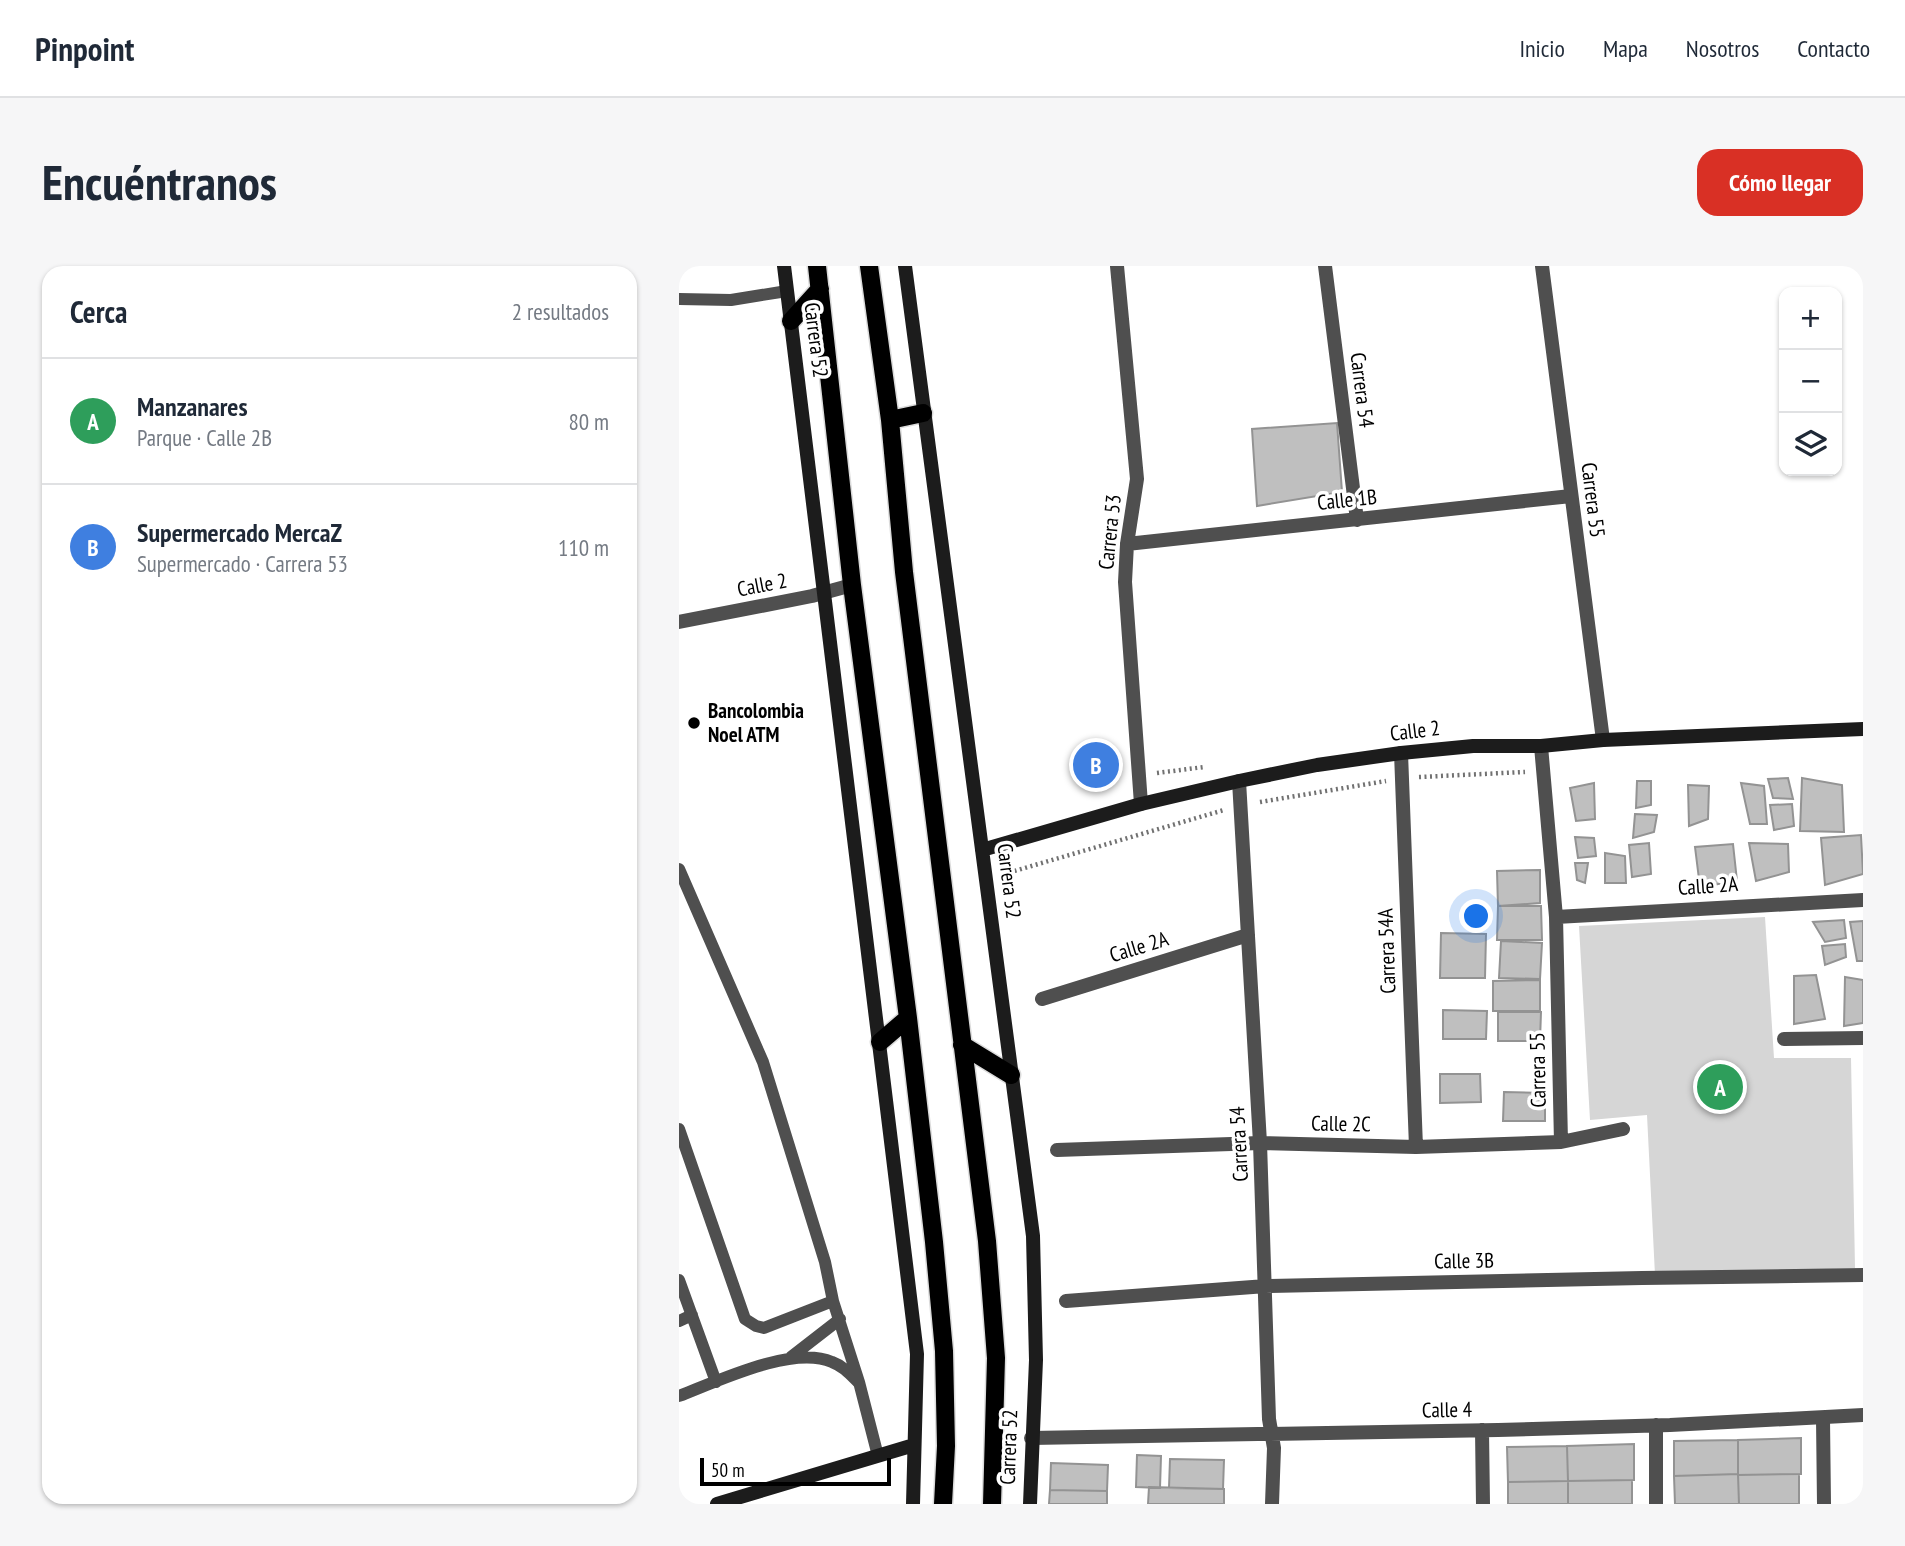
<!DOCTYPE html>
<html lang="es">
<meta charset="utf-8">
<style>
body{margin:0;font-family:"PT Sans Narrow",sans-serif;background:#f6f6f7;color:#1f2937}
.controls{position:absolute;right:21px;top:21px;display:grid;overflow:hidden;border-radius:14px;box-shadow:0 2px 5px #0004}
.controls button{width:63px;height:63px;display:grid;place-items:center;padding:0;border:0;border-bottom:2px solid #e0e1e3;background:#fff;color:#1f2937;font:35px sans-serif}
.scale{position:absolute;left:21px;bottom:18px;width:191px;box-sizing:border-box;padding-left:7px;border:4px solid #000;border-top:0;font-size:19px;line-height:24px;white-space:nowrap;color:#000;-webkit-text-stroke:5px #fff;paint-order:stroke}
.you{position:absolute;left:798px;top:651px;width:24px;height:24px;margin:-18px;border:5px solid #fff;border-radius:50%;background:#1a73e8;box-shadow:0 0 0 10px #1a73e833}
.badge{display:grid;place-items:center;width:46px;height:46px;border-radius:50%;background:#d93025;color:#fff;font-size:23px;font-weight:700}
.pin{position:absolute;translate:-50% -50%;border:4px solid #fff;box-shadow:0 2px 7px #0006}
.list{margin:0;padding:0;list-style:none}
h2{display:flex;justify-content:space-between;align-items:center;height:91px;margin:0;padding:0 28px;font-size:30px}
h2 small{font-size:23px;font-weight:400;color:#747a83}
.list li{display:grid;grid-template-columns:46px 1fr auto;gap:21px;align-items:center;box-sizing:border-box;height:126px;padding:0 28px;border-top:2px solid #e0e1e3}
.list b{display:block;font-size:26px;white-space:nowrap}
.list p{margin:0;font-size:23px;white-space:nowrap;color:#747a83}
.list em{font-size:23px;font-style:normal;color:#747a83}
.icon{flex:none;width:38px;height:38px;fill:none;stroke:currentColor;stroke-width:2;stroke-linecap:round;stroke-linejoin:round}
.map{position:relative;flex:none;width:1184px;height:1238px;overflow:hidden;border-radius:21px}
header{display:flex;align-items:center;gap:42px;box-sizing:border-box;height:98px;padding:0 35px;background:#fff;border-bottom:2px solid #e0e1e3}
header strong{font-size:33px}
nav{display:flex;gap:38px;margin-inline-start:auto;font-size:24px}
.intro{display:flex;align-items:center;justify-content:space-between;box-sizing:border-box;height:168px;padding:0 42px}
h1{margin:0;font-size:49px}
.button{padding:18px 32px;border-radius:21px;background:#d93025;color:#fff;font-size:24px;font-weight:700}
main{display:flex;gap:42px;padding:0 42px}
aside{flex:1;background:#fff;border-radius:21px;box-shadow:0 2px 5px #0004}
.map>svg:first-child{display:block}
.green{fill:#d6d6d6}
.building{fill:#bfbfbf;stroke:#939393;stroke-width:2}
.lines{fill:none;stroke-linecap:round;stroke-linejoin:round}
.primary-casing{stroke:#dbdbdb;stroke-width:21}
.path{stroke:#717171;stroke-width:4.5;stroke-dasharray:2 3.5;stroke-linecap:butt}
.lane{stroke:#4f4f4f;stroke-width:12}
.street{stroke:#4f4f4f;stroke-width:14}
.secondary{stroke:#1c1c1c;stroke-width:14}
.primary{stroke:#000;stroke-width:18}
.poi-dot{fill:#000;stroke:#fff;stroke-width:2.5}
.labels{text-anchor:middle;stroke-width:7;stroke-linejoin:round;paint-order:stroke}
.street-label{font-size:21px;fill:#000;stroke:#fff}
.poi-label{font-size:21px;font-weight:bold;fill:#000;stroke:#fff;text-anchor:start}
</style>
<header>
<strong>Pinpoint</strong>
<nav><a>Inicio</a><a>Mapa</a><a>Nosotros</a><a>Contacto</a></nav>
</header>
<div class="intro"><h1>Encuéntranos</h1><a class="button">Cómo llegar</a></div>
<main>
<aside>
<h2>Cerca<small>2 resultados</small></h2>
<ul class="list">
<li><span class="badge" style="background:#2e9e5b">A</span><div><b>Manzanares</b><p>Parque · Calle 2B</p></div><em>80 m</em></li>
<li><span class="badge" style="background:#3f7fe0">B</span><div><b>Supermercado MercaZ</b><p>Supermercado · Carrera 53</p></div><em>110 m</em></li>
</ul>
</aside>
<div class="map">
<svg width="1184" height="1238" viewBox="0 0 1184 1238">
<rect width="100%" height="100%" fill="#fff"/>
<path class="green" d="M1086 651 1095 792H1172L1176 1002 976 1009 968 849 911 854 900 660Z"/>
<path class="building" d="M658 157 663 226 578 240 573 163Z
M1109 512 1114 533 1094 532 1089 513Z
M1123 512 1163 519 1165 566 1121 565Z
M958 515H972V539L957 542Z
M915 517 916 553 897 555 891 522Z
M1062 517 1085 520 1088 558H1071Z
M1009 519 1030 520 1029 553 1010 560Z
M1113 538 1115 560 1095 564 1091 539Z
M956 548 978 549 975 566 954 572Z
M1182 569 1184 608 1146 619 1142 572Z
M896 571 915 572 917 590 899 592Z
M970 577 972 608 953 611 950 579Z
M1070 577 1109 578 1110 606 1077 615Z
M1054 578 1058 615 1021 621 1016 581Z
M926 587 946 590 947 617H926Z
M896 597H909L906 617 898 614Z
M861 604V637L819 640 818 605Z
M819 640H862L863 674H818Z
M1165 654 1167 672 1146 676 1134 656Z
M1184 655V695H1178L1171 656Z
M762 667 807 668 806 712H761Z
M822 675 863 677 861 713 820 712Z
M1166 678 1167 691 1146 699 1143 680Z
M1137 709 1146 753 1115 758V710Z
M1166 711 1184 714V757L1165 760Z
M861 714V745H814V715Z
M764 744 808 745 807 773H764Z
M819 746H862L861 775H819Z
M761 808H801L802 836 761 837Z
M825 826 866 827V855H824Z
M1122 1172V1208L1059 1209V1174Z
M1059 1174V1208L995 1210V1175Z
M955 1178V1214L889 1215 888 1180Z
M888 1180 889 1215 829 1216 828 1181Z
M458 1189 482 1190 481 1222 457 1221Z
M491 1193 545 1194 544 1223 490 1222Z
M372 1197 429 1199 428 1225 371 1224Z
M1059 1208 1060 1238H996L995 1210Z
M1120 1208V1238H1060L1059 1209Z
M953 1214V1238H889V1215Z
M889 1215V1238H829V1216Z
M470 1221 545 1223V1238H469Z
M371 1224 428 1225V1238H370Z"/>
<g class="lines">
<g class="primary-casing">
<path id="primary" d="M138 0 173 319 229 752 255 976 265 1085 267 1180 264 1238
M190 0 211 154 225 306 308 975 317 1092 313 1238
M112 55 141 23
M211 154 244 147
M201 776 229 752
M283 779 332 809"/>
</g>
<path class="path" d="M478 507 525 501
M740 511 846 506
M581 536 707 515
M325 608 545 544"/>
<path class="lane" d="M0 33 52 34 108 25
M0 603 84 796 146 996 154 1035 180 1116 199 1190
M0 863 66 1053 77 1060 85 1062 154 1035
M0 1014 37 1116
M0 1055 13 1049
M112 1091 161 1053
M0 1130C39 1115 113 1079 153 1096 164 1100 171 1108 179 1116"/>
<path class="street" d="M438 0 458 213 448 278 446 316 462 538
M646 0 678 254
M863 0 924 474
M448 278 892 230
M0 356 133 330 173 319
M862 480 877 651 882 876
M722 487 737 881
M560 515 581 877 590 1153 595 1182 593 1238
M877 651 1184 634
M363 733 569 669
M1105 773 1184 772
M378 884 581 877 737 881 882 876 944 863
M387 1035 587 1020 963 1012 1184 1009
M1144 1153 1145 1238
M977 1159V1238
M803 1164 804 1238
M352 1172 819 1164 991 1159 1184 1149"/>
<path class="secondary" d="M105 0 238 1088 234 1238
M226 0 354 970 357 1094 351 1238
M303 584 462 538 560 515 638 499 722 487 794 480H862L924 474 1184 463
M38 1238 235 1179"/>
<use href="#primary" class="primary"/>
</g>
<circle class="poi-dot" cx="15" cy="457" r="7"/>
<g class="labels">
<g class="street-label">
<text transform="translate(137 74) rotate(83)" y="7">Carrera 52</text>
<text transform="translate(683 124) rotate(83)" y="7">Carrera 54</text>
<text transform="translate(668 234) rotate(-6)" y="7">Calle 1B</text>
<text transform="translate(914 234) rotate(83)" y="7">Carrera 55</text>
<text transform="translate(431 266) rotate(-84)" y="7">Carrera 53</text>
<text transform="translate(83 319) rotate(-11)" y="7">Calle 2</text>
<text transform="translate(736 465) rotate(-7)" y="7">Calle 2</text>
<text transform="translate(330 615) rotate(83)" y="7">Carrera 52</text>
<text transform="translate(1029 620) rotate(-4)" y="7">Calle 2A</text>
<text transform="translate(460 681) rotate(-17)" y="7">Calle 2A</text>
<text transform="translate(708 685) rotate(-92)" y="7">Carrera 54A</text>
<text transform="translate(859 804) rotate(-91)" y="7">Carrera 55</text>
<text transform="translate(662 858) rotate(1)" y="7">Calle 2C</text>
<text transform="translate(560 878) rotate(-93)" y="7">Carrera 54</text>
<text transform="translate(785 995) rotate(-1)" y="7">Calle 3B</text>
<text transform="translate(768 1144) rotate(-1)" y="7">Calle 4</text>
<text transform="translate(330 1181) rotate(-88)" y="7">Carrera 52</text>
</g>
<g class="poi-label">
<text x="29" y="452">Bancolombia<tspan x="29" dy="24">Noel ATM</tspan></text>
</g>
</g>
</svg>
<div class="controls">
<button>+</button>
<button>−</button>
<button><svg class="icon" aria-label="layers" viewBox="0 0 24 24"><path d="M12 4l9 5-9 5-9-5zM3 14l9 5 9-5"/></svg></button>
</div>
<div class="scale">50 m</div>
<div class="you"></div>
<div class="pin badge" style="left:1041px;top:821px;background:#2e9e5b">A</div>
<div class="pin badge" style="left:417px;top:499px;background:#3f7fe0">B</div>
</div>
</main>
